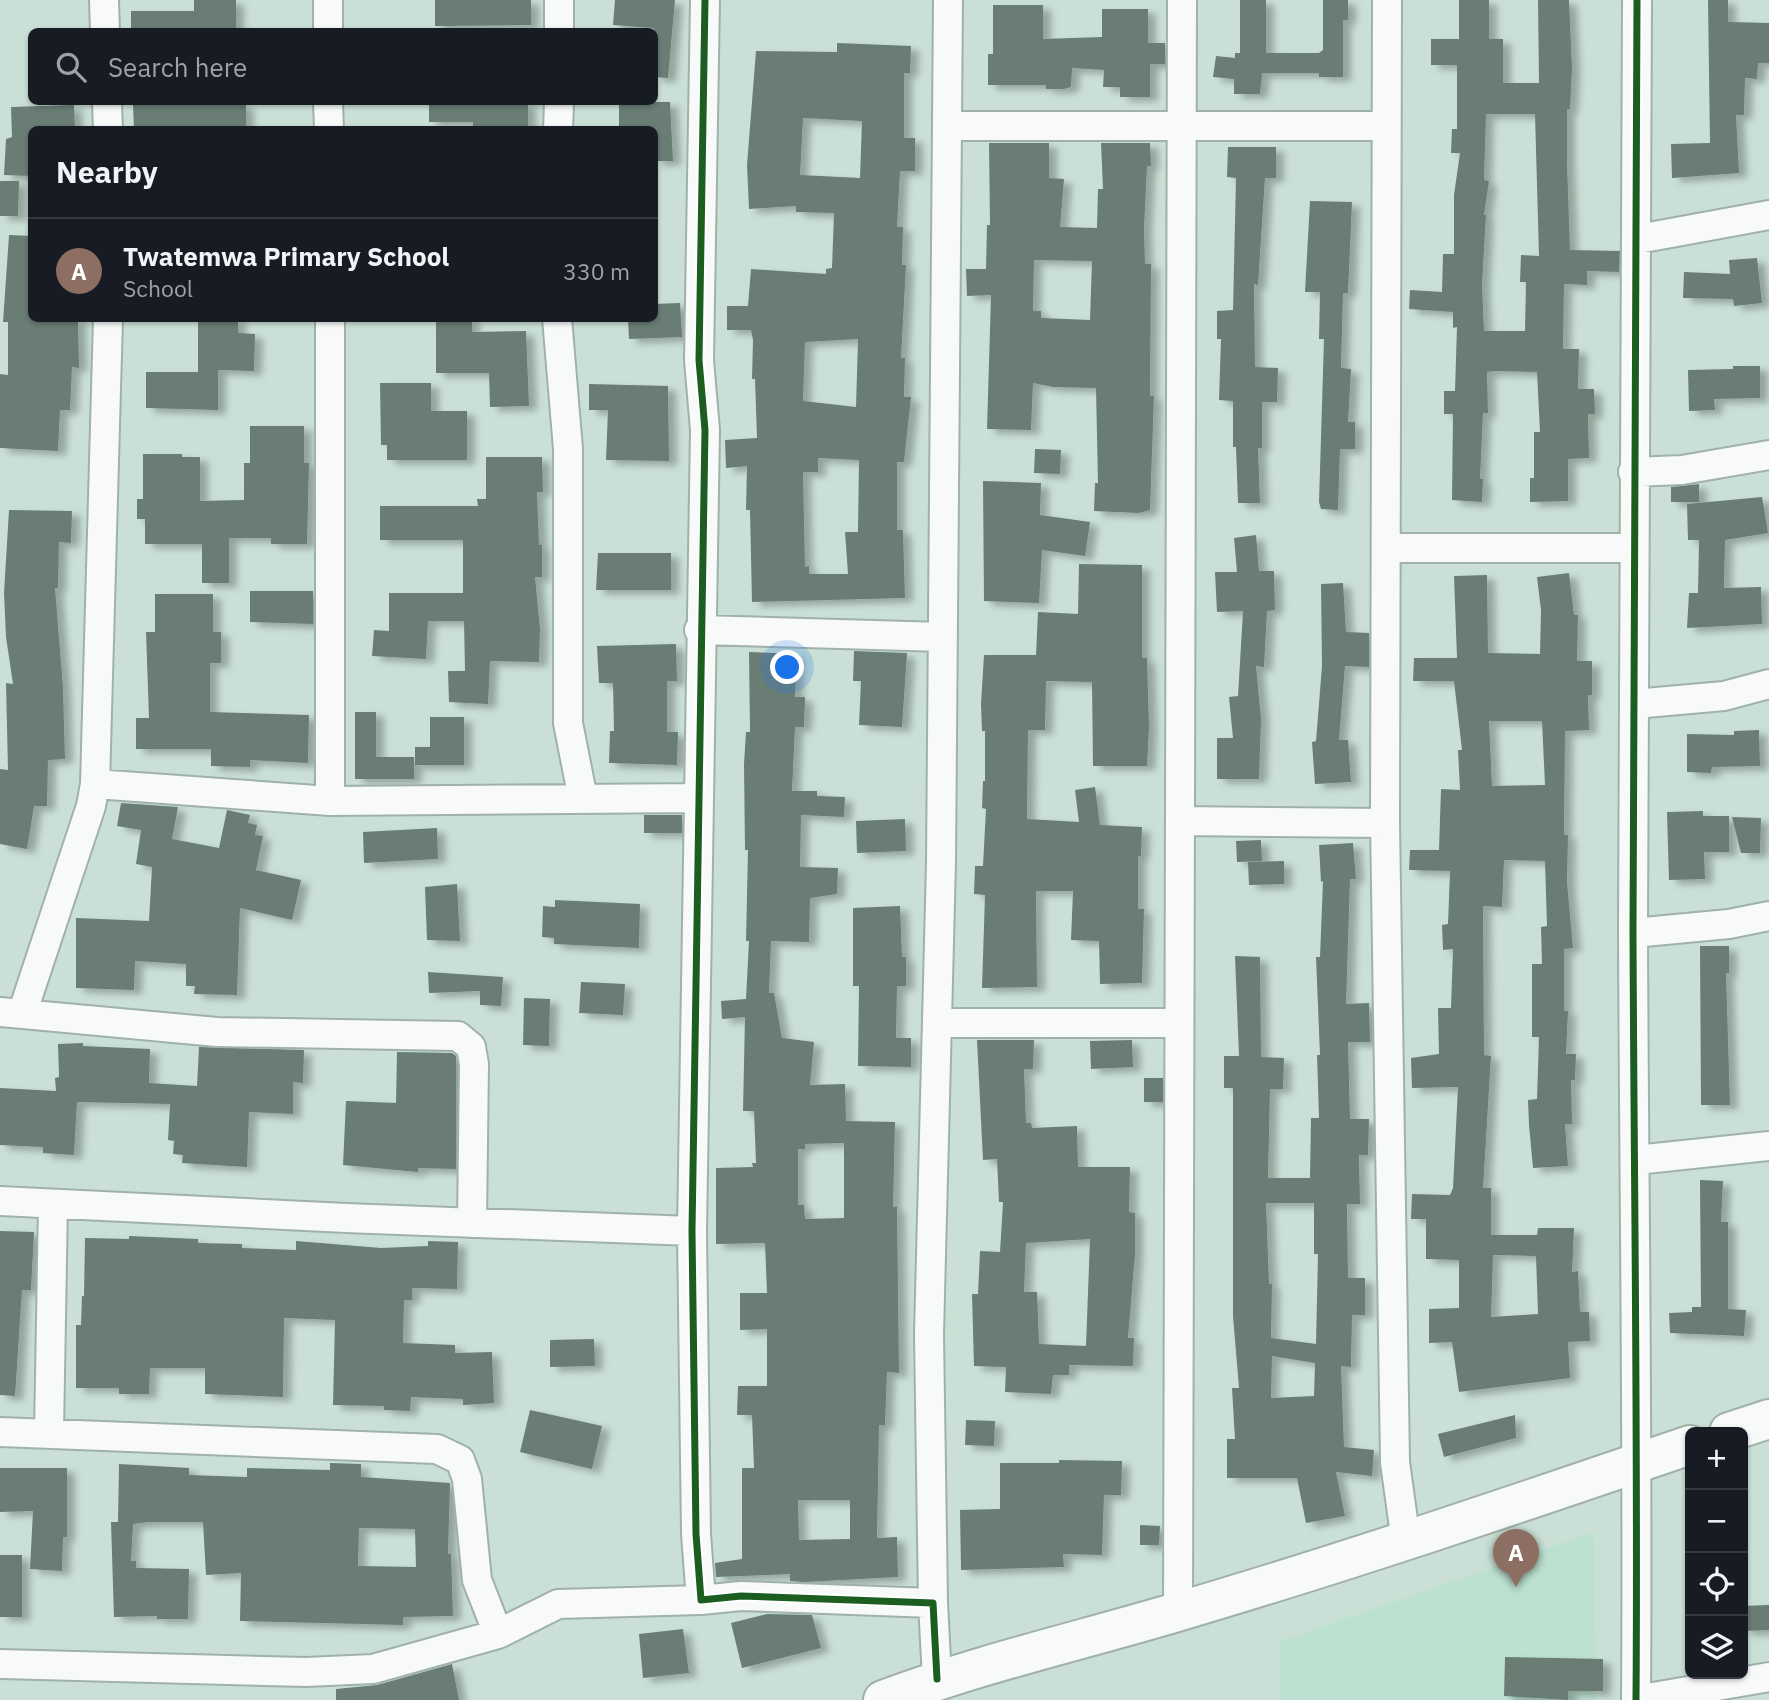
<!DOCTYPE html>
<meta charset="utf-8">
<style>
body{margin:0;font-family:"IBM Plex Sans",sans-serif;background:#242831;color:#f1f3f6}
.controls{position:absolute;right:21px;bottom:21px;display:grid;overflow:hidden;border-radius:10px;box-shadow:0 2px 5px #0004}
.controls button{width:63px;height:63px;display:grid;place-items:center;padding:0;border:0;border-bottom:2px solid #363941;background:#171b24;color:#f1f3f6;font:35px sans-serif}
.you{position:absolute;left:788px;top:668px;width:24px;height:24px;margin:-18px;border:5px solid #fff;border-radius:50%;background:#1a73e8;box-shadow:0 0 0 10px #1a73e833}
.badge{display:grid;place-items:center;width:46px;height:46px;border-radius:50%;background:#ea580c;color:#fff;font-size:23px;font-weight:700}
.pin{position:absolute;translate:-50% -58px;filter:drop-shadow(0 2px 4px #0008)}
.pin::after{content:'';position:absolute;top:37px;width:24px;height:21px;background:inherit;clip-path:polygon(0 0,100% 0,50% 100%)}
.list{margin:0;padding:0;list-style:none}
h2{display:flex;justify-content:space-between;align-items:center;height:91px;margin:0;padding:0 28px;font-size:30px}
h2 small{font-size:23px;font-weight:400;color:#9ea1a6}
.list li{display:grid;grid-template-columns:46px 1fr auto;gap:21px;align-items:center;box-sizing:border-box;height:105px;padding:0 28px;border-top:2px solid #363941}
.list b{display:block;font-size:26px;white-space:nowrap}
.list p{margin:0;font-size:23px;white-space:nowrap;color:#9ea1a6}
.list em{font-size:23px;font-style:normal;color:#9ea1a6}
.icon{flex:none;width:38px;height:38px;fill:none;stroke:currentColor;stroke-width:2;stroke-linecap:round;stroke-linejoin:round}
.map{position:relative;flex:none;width:1769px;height:1700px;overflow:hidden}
.search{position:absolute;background:#171b24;box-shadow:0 2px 5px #0004;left:28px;top:28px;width:630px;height:77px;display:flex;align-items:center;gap:18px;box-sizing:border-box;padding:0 24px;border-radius:10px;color:#9ea1a6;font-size:26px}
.panel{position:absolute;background:#171b24;box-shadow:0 2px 5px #0004;left:28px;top:126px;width:630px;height:196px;border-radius:10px}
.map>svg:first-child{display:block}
.built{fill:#bce1d0}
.building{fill:#697d75;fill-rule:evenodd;filter:url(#shadow)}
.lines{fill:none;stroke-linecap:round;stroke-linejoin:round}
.minor-casing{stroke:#a0b1a9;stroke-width:32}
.secondary-casing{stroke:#a0b1a9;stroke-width:42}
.minor{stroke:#f7faf9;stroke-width:28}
.secondary{stroke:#f7faf9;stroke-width:38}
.cycleway-casing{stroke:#fff;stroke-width:11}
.cycleway{stroke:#1b5e20;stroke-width:7}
</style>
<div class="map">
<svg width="1769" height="1700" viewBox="0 0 1769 1700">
<defs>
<filter id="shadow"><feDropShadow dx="8" dy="4.5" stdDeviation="3.5" flood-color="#0004"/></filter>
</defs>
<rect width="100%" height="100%" fill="#cae0d6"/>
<path class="built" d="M1594 1532 1596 1700H1281L1279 1642Z"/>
<path class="building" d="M194 0H236V32H131V11H194Z
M435 0H531V25L435 26Z
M615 0H675L668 78 654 77V28L613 25Z
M1240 0H1266V53H1319L1323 50V0H1348V20H1343V77H1319V73H1262L1260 94H1234V79L1213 77 1216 56 1235 58V53H1240Z
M1459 0H1489V39H1503V83H1539L1538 0H1569L1572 68 1570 109H1567V162L1570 250 1620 251 1619 272 1587 271V285L1564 284 1563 349H1579L1578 389H1594L1595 414H1588L1589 458 1568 459V501L1530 502V478H1534V432H1540L1537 372 1494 371 1487 372 1488 413H1483L1480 479H1483L1482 502 1452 500 1453 414H1444V391H1455L1457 327 1453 328V312L1409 309 1410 290 1442 292 1443 254H1454V195L1460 153H1451L1452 129H1457V65H1431V39H1459ZM1486 114H1535L1539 256 1521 255 1520 282H1526L1525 331H1484L1482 284 1486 215H1484L1489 181 1484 180Z
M1708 0H1728V22L1769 23V63H1758L1757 79 1745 78 1744 115H1736L1739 173 1672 178 1671 144 1710 143Z
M993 5H1043V39L1102 37V9H1148V43H1165V64H1150V97H1120V87H1103L1104 70 1072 68 1071 87 1064 89H1046V85H988V54H993Z
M837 43 911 46 910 73H904V138H915V171H900L897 227H903L902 265H906L901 358H905L904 397H911L904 462H897V530H903L905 598 752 602 750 510H746L747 466 726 468 725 440 757 438 755 379H752L753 340 751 330H727V306H748L751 269 826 274V269L832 268 834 213 796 212V206L749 209 747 165 756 51 837 52ZM803 118 862 121 860 178 800 175ZM858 339 856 407 803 401 805 342ZM818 458 859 460 858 532H845L848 574H809V566L805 567 803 472H818Z
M199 102 246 104V130H134L133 105Z
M429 102H528V130H473V122H429Z
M619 102H670L673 161H654V130H619Z
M74 105 75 130H32V176L4 175 6 139 12 137 11 107Z
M989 143H1049V178L1064 179 1060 227 1097 228 1098 189H1103L1101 143H1150L1151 166H1147L1144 229 1145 264H1151L1150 396H1154L1150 510 1139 513 1094 511 1095 483H1098L1096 388 1053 387 1033 383 1031 430 987 429 991 295 967 296 966 269H986L987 225H990ZM1034 260 1092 261 1090 320 1041 318V311H1033Z
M1228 147H1276V178H1265L1258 285 1254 284 1255 367 1278 368 1277 402H1262V448H1258L1260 503H1238L1236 447H1233V401L1219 400 1221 339H1217V311L1233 310 1236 178 1227 177Z
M0 181H19L18 216H0Z
M1310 201 1352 202 1348 293H1343L1341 368 1351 369 1348 422H1355V449H1340L1338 510 1321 509 1319 502 1324 339H1319L1320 292H1305Z
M9 235 32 236V318H78L79 368 72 367 70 410H60L58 451 0 448V374L8 375V322H3Z
M1757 258 1762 303 1734 306 1733 299 1683 298 1684 272 1730 274 1729 260Z
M680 303 682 337 629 339 628 318H654V304Z
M198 318H238V333L255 334 254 371 218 370V410L146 408V372H198Z
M436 318H472V332L526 331 529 406 490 407 489 373H436Z
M1733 366H1760V398L1714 399 1715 410 1689 411 1688 370 1733 369Z
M380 383H431V411H467V460H387V445H381Z
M589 384 668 386 669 461 606 460 608 410H589Z
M250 426H304V463H309L307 544H271V538H229V583H202V544H145V519H137V499H143V454H182V457H200V501L244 500V463H250Z
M1035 449 1061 450 1060 474 1034 473Z
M486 457H542L543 492H537L539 545H542V577H535L540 629 539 662 490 661 488 704 449 702 448 671H465L464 621H428L426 659 372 656 374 630 389 631V593H463V540H380V506H478L477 499H486Z
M983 481 1041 483 1040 515 1090 522 1085 556 1042 550 1039 603 984 601Z
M1699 484V502H1671V487Z
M1762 497 1768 533 1725 540 1724 588 1761 587 1762 624 1687 628 1689 593H1698L1699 540H1688L1687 504Z
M9 510 72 511 71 543 59 542 58 588H55L63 688 65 759 48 760 47 806H34L27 849 0 844V769L8 770 6 683 13 684 6 637 4 593Z
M1256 535 1259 571H1274L1275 610 1267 611 1264 667 1256 666 1261 719 1259 779H1217V738H1233L1229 697 1238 696 1243 611 1217 612 1215 572H1237L1234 538Z
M598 553H671V590H596Z
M1079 564 1142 565V658H1147L1149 727 1147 766H1093L1092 682 1046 681 1045 730H1028L1027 819 1079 822 1075 790 1095 787 1100 825 1142 827 1141 856H1138V909H1144L1142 983 1100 984 1099 941 1071 940 1073 891H1036L1037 987 982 988 985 895 974 894 975 866H983L986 809 982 808 983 781H985V731H982L981 704 984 655H1036L1038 612 1078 614Z
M1569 573 1574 615H1578L1577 661H1592V695H1588L1589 730 1565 731 1564 835H1568L1567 882 1573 948 1564 949V1011H1568L1566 1054H1576L1575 1080H1571L1572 1124H1565L1568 1166 1533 1168 1529 1125 1528 1100 1537 1099 1539 1037H1532V964H1542L1541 927 1547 926 1545 861 1504 860 1502 907 1483 906 1484 1055 1491 1056 1483 1188H1491V1235H1537L1538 1228H1574L1572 1272 1578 1271 1580 1312H1589L1590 1341 1568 1342 1570 1378 1459 1392 1452 1342 1429 1343V1309L1459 1308V1260L1426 1259V1219H1411L1412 1194 1450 1195 1453 1188 1458 1087 1412 1088 1411 1058 1439 1054 1438 1008H1451L1453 949 1443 950 1442 925 1448 924 1450 871 1409 870 1410 850H1439L1441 789 1460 790 1458 750H1462L1454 681H1413L1414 658H1457L1454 576 1487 575 1488 653 1540 654 1541 610 1537 577ZM1489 721H1542L1545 785 1492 786ZM1493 1255 1536 1256 1538 1314 1491 1317Z
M1343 583 1346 632 1369 633V667L1345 666 1339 740H1348L1351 782 1315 784 1312 742 1316 741 1322 666 1321 584Z
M250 591H313V624L250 622Z
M155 594H213V632H221V663H210V712L309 715 308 763 250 760V767L211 766V749H136V718H149L146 632H155Z
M676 644 677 681H667V732H678L677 765 609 763 610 731H614L613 683H599L597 646Z
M854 651 907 653 902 727 859 725 861 681H853Z
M749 652 797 654 795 697H805L804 727H795L792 791H817V796L845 797 844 817 801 815 800 867 838 868 837 894 810 898 809 942 771 941 769 993H774L782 1038 814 1042 810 1085 845 1084 846 1121 895 1122 893 1207H897L899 1373 887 1372 885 1425H879L877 1538 897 1537 898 1577 804 1582 790 1581V1574L716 1577 715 1563 742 1559V1468H754L752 1415H737L738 1386H767V1329L740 1330V1293H767L765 1243 716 1244V1168L753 1167 752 1163H756L754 1111H743L745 1017 722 1019 721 1001 746 999 749 941H746L748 850H745L744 764 746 732H750ZM844 1143V1218L805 1219 804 1205H798V1149H805V1144ZM798 1500H850V1539L799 1540Z
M355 712H376V757H414V779H355Z
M430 717H464V765H415V747H430Z
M1759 730 1760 766 1712 767 1711 773 1687 772V734L1734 735V731Z
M121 803 178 807 172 839 219 848 227 810 250 815 248 823 257 825 255 835 263 836 256 870 301 880 292 920 240 908 237 995 194 994 195 986H186V964L135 961 134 990 76 988V918L149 921 152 867 136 864 141 830 117 826Z
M1703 811V816H1729V852H1704L1705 879 1669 880 1667 812Z
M644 815H682V833H644Z
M1732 817 1761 818 1760 853H1741Z
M905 819 906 851 857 853 856 821Z
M437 828 438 859 364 863 363 832Z
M1261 840 1262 861 1237 862 1236 841Z
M1353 843 1356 879H1350L1346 1004 1369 1003 1370 1042H1348L1350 1119H1369L1368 1155H1359L1360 1204H1347L1348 1278H1365V1315H1352L1351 1367 1341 1366 1344 1447 1374 1450 1372 1476 1336 1472 1345 1516 1306 1523 1297 1478H1227V1439H1235L1232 1388H1239L1233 1316V1088H1224V1056H1239L1235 956 1260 957 1261 1057 1284 1058 1283 1089H1270L1268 1178H1310L1311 1118H1319L1317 1055H1320L1316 957H1320L1323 881 1321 882 1319 845ZM1266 1203H1314V1254H1318L1316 1344 1271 1338 1272 1284H1269ZM1272 1356 1315 1363 1314 1396 1271 1398Z
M1284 861V884L1249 885 1248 862Z
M457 884 460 941 427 940 425 887Z
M555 900 640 904 639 948 554 944V938L542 937 543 906 555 907Z
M900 906 902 957H906V986H897L896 1038H911V1067L858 1066 859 986H853V908Z
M1700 946H1729V973H1726L1730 1105H1701Z
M428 972 503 977 501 1006 480 1005V991L429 993Z
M581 982 625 984 623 1015 579 1013Z
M524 998 550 999 549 1046 523 1045Z
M977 1040H1034L1033 1069H1024L1026 1123H1031L1032 1128 1077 1126 1078 1167H1130L1129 1212 1135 1213V1254L1128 1338H1134L1133 1366 1069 1365V1375H1053L1051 1394 1005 1392 1006 1367 974 1366 972 1294H978L980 1251 1000 1252 1003 1202H999L997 1159 983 1160ZM1090 1239 1086 1346 1039 1344 1037 1292H1024L1026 1243Z
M1132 1040 1133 1067 1091 1069 1090 1041Z
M83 1043V1046L150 1049 149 1083 197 1086 199 1047 304 1050 303 1083 293 1082V1114L249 1112 247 1167 182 1163 183 1155 173 1154 174 1141 168 1140 170 1104 77 1102 74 1155 43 1153V1147L0 1145V1088L56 1091 55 1078 59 1077 58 1044Z
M397 1052 452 1053 456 1056V1169L418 1168V1172L343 1165 346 1101 396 1103Z
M1144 1078H1163V1102H1144Z
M1700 1180 1723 1181 1721 1222H1728V1309L1746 1310 1744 1336 1670 1333 1669 1313 1692 1312V1307H1701Z
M0 1231 34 1232 31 1290H22L15 1396 0 1395Z
M129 1236 198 1239V1243L242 1244V1248L296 1250V1241L381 1248 428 1246V1241L458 1242 457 1289 412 1288V1300H404L403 1343 455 1345V1353L492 1352 494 1403 463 1405V1399L411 1397 410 1411 384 1410V1406L333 1405 335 1320 284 1318 283 1397 205 1394V1368H150L149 1394H119V1388H76V1325H81L82 1296H84L85 1238 129 1239Z
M594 1339 595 1366 550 1367V1340Z
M530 1410 602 1426 592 1469 520 1452Z
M1515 1415 1516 1438 1444 1457 1438 1434Z
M966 1420 995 1421 994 1446 965 1445Z
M1059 1460 1122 1461 1121 1495H1104L1102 1555 1063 1554 1064 1567 961 1570 960 1510 1000 1509V1463H1059Z
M330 1463 361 1464V1477L450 1483 448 1554H451L453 1616 403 1617V1625L240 1621 241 1573 206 1575 203 1522H149L133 1524 131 1561H136V1568L189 1569 188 1619H157V1616L114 1617 111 1522H118L119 1464 189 1468V1475L247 1477V1468L330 1470ZM359 1528 415 1529 416 1567 358 1566Z
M0 1468H67V1537H63L62 1571 30 1569 33 1511 0 1512Z
M1140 1525 1160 1526 1159 1545H1140Z
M0 1555H22V1617H0Z
M1769 1605V1630L1743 1631V1606Z
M767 1614 812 1615 821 1648 742 1668 731 1623Z
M683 1629 689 1673 643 1678 639 1634Z
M1505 1657 1603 1659V1691H1568V1700L1504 1696Z
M452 1664 459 1700H336V1689L377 1685Z"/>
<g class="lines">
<g class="minor-casing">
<path id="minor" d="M104 0 105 32
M328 0V32
M705 0 699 360 705 430 692 1231 696 1534 701 1600 741 1596 933 1603 937 1679
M1387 0 1385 823 1395 1462 1406 1542
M559 32V0
M107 102 108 130
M328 102 329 130
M947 126H1386
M558 130 559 102
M1638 239 1769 215
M330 318V801
M557 318 568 449V723L583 799
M1633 472 1682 470 1769 455
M1386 548H1633
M699 630 943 637
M1634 704 1724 696 1769 684
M95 784 330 801 697 798
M1180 821 1385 823
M1633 933 1729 924 1769 916
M0 1012 217 1032 458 1036 471 1047 474 1064 472 1223
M22 1014 91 806 95 784 108 318
M937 1023H1179
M1636 1160 1769 1146
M0 1201 346 1218 692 1231
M0 1432 437 1449 460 1460 467 1479 477 1580 498 1634
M49 1433 53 1204
M933 1603 929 1334 941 863 948 0
M1178 1612 1182 0
M0 1664 306 1672 373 1669 498 1634 558 1604 701 1600
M1636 1700C1638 1444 1634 1187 1633 931 1632 621 1638 310 1637 0
M1636 1700 1769 1677"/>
</g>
<g class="secondary-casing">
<path id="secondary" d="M1729 1432 1769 1419
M883 1700C979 1664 1079 1641 1177 1612 1350 1561 1520 1503 1690 1445"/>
</g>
<use href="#minor" class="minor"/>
<use href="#secondary" class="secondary"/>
<g class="cycleway-casing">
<path id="cycleway" d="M705 0 699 360 705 430 692 1231 696 1534 701 1600 741 1596 933 1603 937 1679
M1636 1700C1638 1444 1634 1187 1633 931 1632 621 1638 310 1637 0"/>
</g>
<use href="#cycleway" class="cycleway"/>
</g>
</svg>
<div class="controls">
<button>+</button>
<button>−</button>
<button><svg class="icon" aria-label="locate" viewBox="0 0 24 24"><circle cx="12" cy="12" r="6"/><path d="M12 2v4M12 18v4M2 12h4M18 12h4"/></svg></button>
<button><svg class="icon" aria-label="layers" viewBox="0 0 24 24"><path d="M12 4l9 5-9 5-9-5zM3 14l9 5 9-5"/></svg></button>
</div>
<div class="you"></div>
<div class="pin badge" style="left:1516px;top:1587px;background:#8d6e63">A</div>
<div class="search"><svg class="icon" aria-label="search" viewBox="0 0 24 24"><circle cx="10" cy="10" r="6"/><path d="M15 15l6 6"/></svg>Search here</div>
<section class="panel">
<h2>Nearby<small></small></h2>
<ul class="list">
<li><span class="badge" style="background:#8d6e63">A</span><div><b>Twatemwa Primary School</b><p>School</p></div><em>330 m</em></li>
</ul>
</section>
</div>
